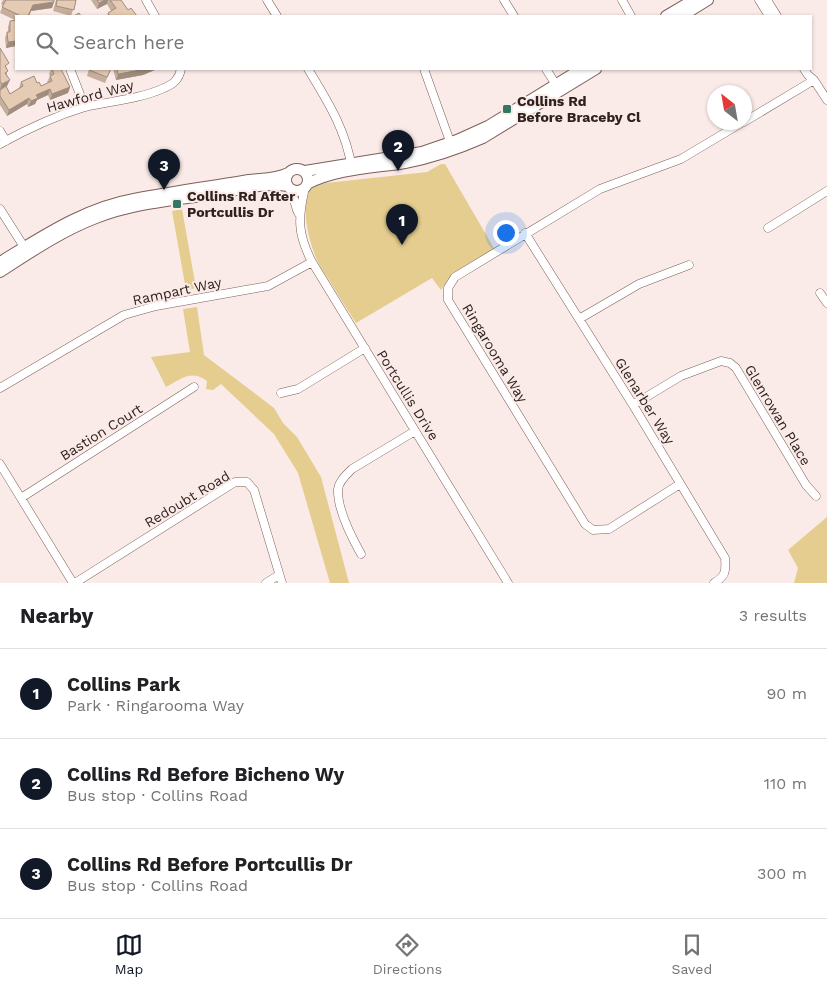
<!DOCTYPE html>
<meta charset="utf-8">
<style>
body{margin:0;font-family:"Work Sans",sans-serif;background:#f2f2f2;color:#202124}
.compass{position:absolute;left:707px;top:85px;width:45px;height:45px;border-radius:50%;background:#fff;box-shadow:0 1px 4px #0004;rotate:329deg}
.you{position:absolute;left:505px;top:232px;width:18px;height:18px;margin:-12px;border:4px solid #fff;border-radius:50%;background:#1a73e8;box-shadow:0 0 0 8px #1a73e833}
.badge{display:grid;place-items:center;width:32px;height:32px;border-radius:50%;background:#111827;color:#fff;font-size:16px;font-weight:700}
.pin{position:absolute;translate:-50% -41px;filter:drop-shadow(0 1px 2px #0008)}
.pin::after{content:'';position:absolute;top:26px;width:18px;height:15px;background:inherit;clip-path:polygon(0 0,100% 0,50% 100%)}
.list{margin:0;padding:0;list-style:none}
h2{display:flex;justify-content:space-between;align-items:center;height:65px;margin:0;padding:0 20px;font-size:21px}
h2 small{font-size:16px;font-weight:400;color:#757577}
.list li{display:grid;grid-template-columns:32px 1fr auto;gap:15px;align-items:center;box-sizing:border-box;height:90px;padding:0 20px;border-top:1px solid #e0e0e0}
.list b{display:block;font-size:19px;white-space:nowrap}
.list p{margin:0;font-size:16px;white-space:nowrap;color:#757577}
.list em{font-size:16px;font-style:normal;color:#757577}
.icon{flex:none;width:28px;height:28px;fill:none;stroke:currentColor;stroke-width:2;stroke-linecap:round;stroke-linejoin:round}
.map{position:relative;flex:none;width:827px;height:583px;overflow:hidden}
.search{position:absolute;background:#fff;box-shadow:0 1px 4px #0004;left:15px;right:15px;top:15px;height:55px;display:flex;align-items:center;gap:12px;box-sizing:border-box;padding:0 18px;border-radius:0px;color:#757577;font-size:19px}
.sheet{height:335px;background:#fff}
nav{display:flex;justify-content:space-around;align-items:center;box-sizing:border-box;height:70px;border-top:1px solid #e0e0e0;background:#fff;font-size:14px;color:#757577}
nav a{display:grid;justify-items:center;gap:2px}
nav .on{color:#111827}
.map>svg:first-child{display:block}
.green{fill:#e4cd8e}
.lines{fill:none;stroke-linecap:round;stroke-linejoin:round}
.minor-casing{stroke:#7e5f58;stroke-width:9}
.major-casing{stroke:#7e5f58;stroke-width:12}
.minor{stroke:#fff;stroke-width:8}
.major{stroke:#fff;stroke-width:10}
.wall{fill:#c5ae9b}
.shaded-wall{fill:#a08d7e}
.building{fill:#e5cab4;stroke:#a08d7e}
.poi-dot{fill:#347666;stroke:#faebe8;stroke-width:2}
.labels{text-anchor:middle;stroke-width:4;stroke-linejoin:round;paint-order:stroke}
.street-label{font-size:14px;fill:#2e211e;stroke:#faebe8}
.poi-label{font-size:14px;font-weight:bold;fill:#2e211e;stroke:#faebe8;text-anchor:start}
</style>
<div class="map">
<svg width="827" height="583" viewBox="0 0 827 583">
<rect width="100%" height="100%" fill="#faebe8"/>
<path class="green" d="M441 164H445L495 250 452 274 441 290 432 278 356 323C347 309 338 295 329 280 325 274 320 267 317 260 309 242 296 196 317 184L427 172Z
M182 209 196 288 186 290 172 211Z
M197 307 204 355 274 408 283 423 297 437 321 477 349 583H330L298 473 274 434 221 384 213 390 206 389 207 381C191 369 181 379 166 387L151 357 190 352 183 309Z
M827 517V583H794L798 568 788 550Z"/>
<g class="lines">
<g class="minor-casing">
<path id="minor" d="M146 0 155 16
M267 0 277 16
M504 0 514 16
M622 0 631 16
M759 0 769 16
M767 0 777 16
M70 69 85 107
M308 69C328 102 346 130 352 169
M424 69 452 147
M546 69 558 88
M804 69 808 75 814 80 827 100
M744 122 814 80
M0 131 6 141
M0 144C27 129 55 116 85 107 111 101 140 99 164 88 174 84 179 79 181 69
M305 187C298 218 297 233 312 262L508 583
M291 189C295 197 294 207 299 214
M0 209 26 250
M768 228 827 191
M525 233 633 405 725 558C726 571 726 576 714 583
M820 293 827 303
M579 319 639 284 689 265
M0 388 124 315 156 306 268 286 312 262
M281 393 298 389 365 348
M633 405 681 376 721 361 730 363 736 368 806 485 816 496
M0 464 73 583
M680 484 609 529 593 530 585 524 448 300V288L455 277 600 189 681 159 743 122
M21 498 194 387
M361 554C352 538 337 508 338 489 339 481 346 475 352 469L415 431
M75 583 235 482H247L254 490 282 583
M266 583 279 575"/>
</g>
<g class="major-casing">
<path id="major" d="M666 16 693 0
M682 16 708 0
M286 180a11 11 0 1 1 22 0a11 11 0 1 1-22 0Z
M305 171 422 152 457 140 488 126 581 69
M307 184C336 169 373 168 405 163 432 158 458 149 483 138L596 69
M0 262C43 236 84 208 134 199 170 192 207 187 243 181 259 178 274 180 288 173
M0 272C31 252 62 231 96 218 134 203 176 200 216 194 239 190 265 182 288 186"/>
</g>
<use href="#minor" class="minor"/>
<use href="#major" class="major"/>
</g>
<path class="wall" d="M3 0H54L52 8 31 11 29 16H16V46L6 48 5 38 7 32H8V27L10 21 15 20 0 13 3 5 1 4Z
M56 0H76L71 16 53 11Z
M91 0H121L128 10 137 16H107L108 13 111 11 107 4 97 9Z
M0 48 7 69V86L6 87 10 94 19 88 21 82 37 83 41 86 48 83 47 82 50 76 49 74 51 69H61L70 87 68 93 50 100 48 95 37 100 35 104 28 107 27 104 7 116 0 105Z
M89 69H111L105 83 87 76Z
M113 69H157L143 75 116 80Z"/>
<path class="shaded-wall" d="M105 0H108L107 4 97 9 99 3Z
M54 2 52 8 31 11 29 16H28L33 5Z
M16 41V46L6 48 8 42Z
M146 69H157L143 75 116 80 118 74Z
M10 80 7 86 0 90 2 84Z
M70 87 68 93 50 100 52 94Z
M50 89 48 95 37 100 35 104 28 107 31 101 36 95Z
M29 98 27 104 7 116 9 110Z"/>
<path class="building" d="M6 0H54V2L33 5 28 16H21L2 7Z
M57 0H76L74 10 56 6Z
M97 0H105L99 3Z
M110 0H121L128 10 131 8 137 16H110L108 13 116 8Z
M79 13 81 16H74Z
M16 20V41L8 42 7 32H10V21Z
M0 48 9 63 5 66 8 71 5 73 10 80 2 84 0 81Z
M52 69H61L70 87 52 94 50 89 36 95 38 98 31 101 29 98 9 110 0 96V90L6 86 10 94 23 86 21 82 34 76 37 83 39 82 41 86 52 81 50 76 54 74Z
M89 69H111L107 77 89 70Z
M117 69H146L118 74Z"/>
<g class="poi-dot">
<rect x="502" y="104" width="10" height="10" rx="2.5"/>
<rect x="172" y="199" width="10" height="10" rx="2.5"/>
</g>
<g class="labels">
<g class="street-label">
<text transform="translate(90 96) rotate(-15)" y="5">Hawford Way</text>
<text transform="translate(177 291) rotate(-12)" y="5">Rampart Way</text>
<text transform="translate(495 353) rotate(59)" y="5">Ringarooma Way</text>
<text transform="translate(408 395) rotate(58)" y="5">Portcullis Drive</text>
<text transform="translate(645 401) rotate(58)" y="5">Glenarber Way</text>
<text transform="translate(778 415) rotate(59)" y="5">Glenrowan Place</text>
<text transform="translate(101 432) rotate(-32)" y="5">Bastion Court</text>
<text transform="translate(187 499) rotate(-31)" y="5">Redoubt Road</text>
</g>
<g class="poi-label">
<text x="517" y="106">Collins Rd<tspan x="517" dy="16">Before Braceby Cl</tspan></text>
<text x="187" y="201">Collins Rd After<tspan x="187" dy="16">Portcullis Dr</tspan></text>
</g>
</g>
</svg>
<svg class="compass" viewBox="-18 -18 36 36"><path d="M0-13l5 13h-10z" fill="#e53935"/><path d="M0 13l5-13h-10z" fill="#757577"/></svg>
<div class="you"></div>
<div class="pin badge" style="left:402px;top:245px">1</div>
<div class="pin badge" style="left:398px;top:171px">2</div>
<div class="pin badge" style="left:164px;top:190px">3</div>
<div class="search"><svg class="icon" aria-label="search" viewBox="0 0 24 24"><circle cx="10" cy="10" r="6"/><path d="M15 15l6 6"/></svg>Search here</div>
</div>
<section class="sheet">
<h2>Nearby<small>3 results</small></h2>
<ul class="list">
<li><span class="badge">1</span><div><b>Collins Park</b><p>Park · Ringarooma Way</p></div><em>90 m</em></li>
<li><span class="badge">2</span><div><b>Collins Rd Before Bicheno Wy</b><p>Bus stop · Collins Road</p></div><em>110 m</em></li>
<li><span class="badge">3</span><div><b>Collins Rd Before Portcullis Dr</b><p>Bus stop · Collins Road</p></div><em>300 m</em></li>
</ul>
</section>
<nav>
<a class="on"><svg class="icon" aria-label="map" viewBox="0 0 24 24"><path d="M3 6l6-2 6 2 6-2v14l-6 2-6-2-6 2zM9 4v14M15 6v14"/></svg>Map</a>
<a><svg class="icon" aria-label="directions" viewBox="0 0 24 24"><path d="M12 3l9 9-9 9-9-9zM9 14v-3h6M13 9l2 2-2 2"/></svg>Directions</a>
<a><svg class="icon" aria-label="saved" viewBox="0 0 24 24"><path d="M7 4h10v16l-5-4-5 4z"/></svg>Saved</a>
</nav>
